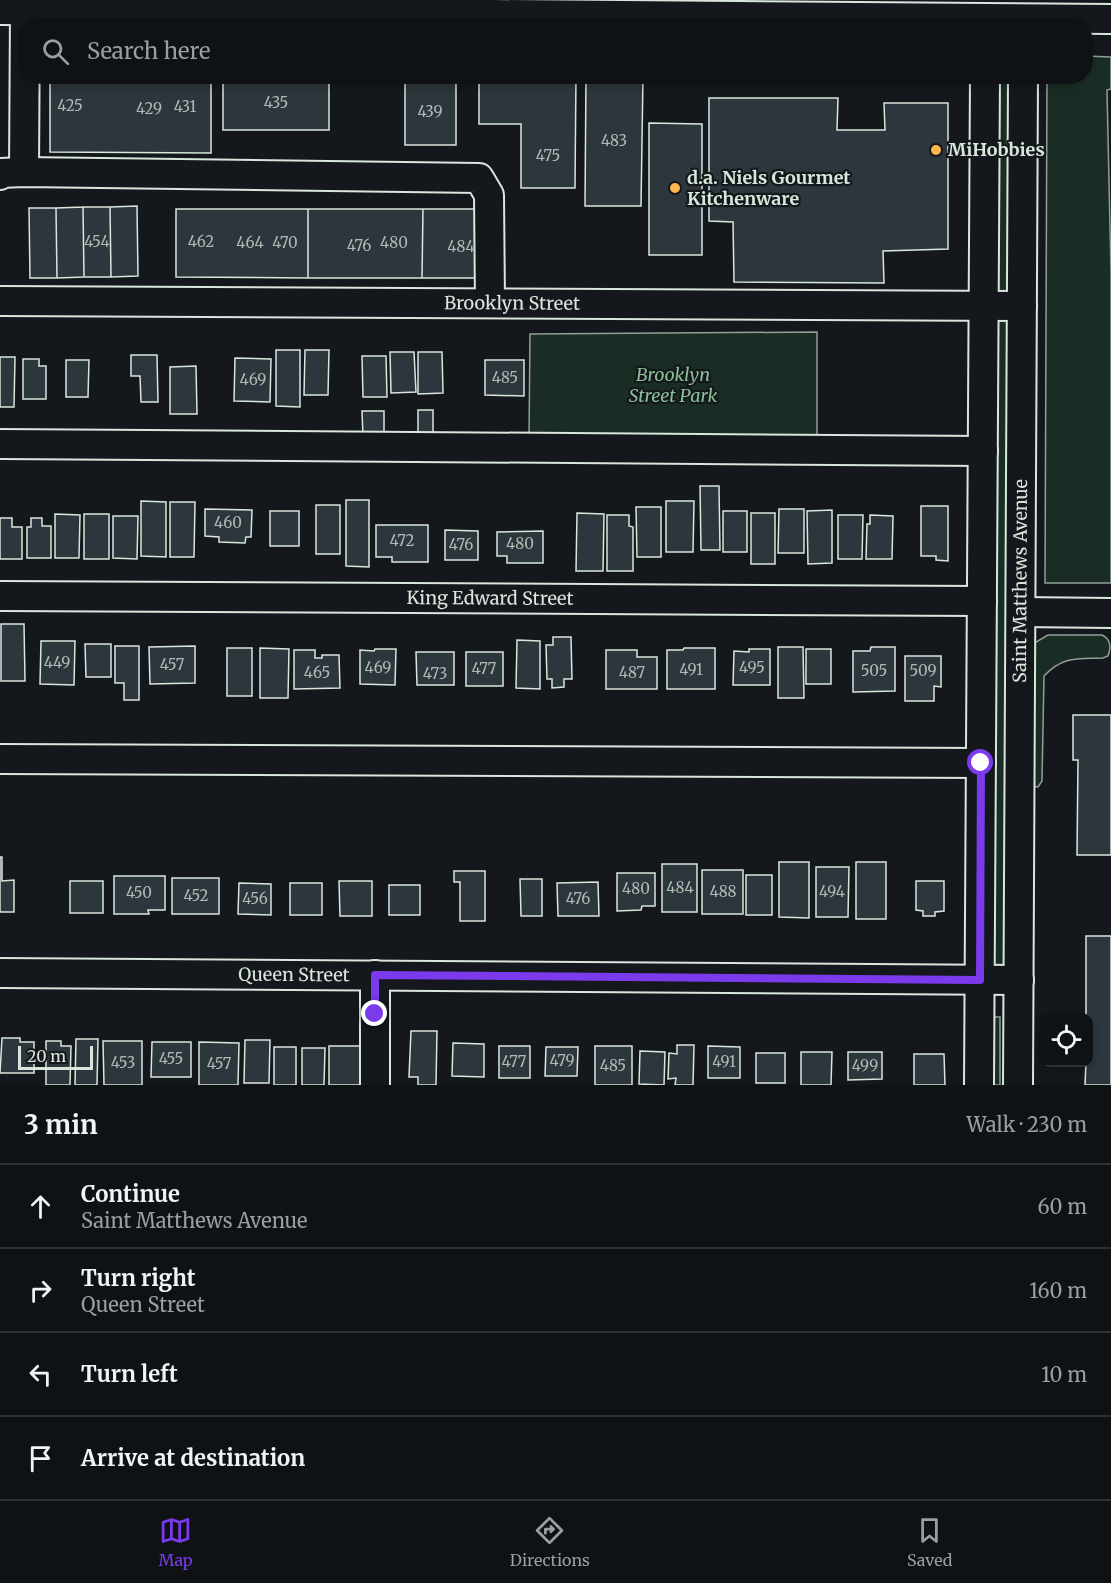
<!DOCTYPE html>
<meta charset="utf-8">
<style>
body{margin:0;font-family:Merriweather,serif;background:#181b1e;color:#f1f3f6}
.controls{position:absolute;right:18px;bottom:18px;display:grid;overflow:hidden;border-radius:12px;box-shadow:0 3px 9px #0003}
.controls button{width:54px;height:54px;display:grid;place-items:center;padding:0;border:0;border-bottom:2px solid #2f3234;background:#0f1215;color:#f1f3f6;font:30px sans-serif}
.scale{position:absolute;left:18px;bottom:15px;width:75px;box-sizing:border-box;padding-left:6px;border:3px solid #d8e6dc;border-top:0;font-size:16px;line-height:21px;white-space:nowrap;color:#d8e6dc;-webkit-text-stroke:4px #14181c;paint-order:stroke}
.stop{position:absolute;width:18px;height:18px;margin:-14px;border:4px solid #7c3aed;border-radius:50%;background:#fff}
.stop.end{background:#7c3aed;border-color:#fff;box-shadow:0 2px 6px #0008}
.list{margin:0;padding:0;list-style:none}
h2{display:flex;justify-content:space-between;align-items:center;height:78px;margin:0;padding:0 24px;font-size:26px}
h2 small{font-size:20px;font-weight:400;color:#9b9ea0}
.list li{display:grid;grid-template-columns:39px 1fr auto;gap:18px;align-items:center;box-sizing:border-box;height:84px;padding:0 24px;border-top:2px solid #2f3234}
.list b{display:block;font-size:22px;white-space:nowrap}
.list p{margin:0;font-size:20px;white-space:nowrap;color:#9b9ea0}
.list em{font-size:20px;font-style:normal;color:#9b9ea0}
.icon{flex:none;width:33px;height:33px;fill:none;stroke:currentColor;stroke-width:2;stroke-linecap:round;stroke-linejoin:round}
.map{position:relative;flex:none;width:1111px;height:1085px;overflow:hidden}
.search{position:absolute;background:#0f1215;box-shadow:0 3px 9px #0003;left:18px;right:18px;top:18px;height:66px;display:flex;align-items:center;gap:15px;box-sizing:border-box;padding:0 21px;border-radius:24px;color:#9b9ea0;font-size:22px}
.sheet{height:414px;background:#0f1215}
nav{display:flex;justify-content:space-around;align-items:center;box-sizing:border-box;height:84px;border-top:2px solid #2f3234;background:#0f1215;font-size:16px;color:#9b9ea0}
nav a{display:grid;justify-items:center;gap:3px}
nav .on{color:#7c3aed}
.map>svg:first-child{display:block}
.green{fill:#1a2d24;stroke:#939e99;stroke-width:1.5}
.building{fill:#2c363c;stroke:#d8e6dc;stroke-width:1.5}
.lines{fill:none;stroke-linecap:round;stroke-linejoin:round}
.minor-casing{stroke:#d8e6dc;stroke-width:32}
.minor{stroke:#14181c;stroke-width:28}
.route{stroke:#7c3aed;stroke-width:8}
.poi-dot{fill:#ffb74d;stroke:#14181c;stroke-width:2}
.labels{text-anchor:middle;stroke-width:4.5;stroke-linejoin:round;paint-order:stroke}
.number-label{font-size:15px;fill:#adbab4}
.poi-label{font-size:18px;font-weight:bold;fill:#d8e6dc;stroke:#14181c;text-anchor:start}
.street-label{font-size:18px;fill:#d8e6dc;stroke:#14181c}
.park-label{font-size:18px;font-style:italic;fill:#8ac095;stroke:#14181c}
</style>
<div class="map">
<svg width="1111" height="1085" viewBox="0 0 1111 1085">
<rect width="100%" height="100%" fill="#14181c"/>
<path class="green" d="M1086 56 1111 57V89L1107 90 1111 273V583H1045L1047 77 1086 76Z
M1023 76 1019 980H980L985 77Z
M817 332V438H529L530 334Z
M1048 635H1102C1111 639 1111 648 1108 656L1103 658C1077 659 1063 656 1044 676L1042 781 1038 787 1031 786 1033 647 1036 642Z
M989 1017H1000V1085H989Z"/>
<path class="building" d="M50 76H211V153L50 152Z
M223 76H329V130H223Z
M479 76H576L575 188H521V124H479Z
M586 76H643L641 206H585Z
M405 78H456V145H405Z
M709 98H838L837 130H885L884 103H948V249L883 251 884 283 734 282 733 222 709 221Z
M649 123 702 124V255H649Z
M137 206 138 276 111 277 110 207Z
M83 207H110L111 277H84Z
M83 207 84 277 57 278 56 208Z
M29 208H56L57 278H30Z
M176 209H308V278L176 277Z
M308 209H423L422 278H308Z
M423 209H478V278H422Z
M276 350H300V407L276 406Z
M305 350H329L328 395H304Z
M390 352H414L416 392 391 393Z
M418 352H442L443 393 418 394Z
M131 355H157L158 402H141L140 376H131Z
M362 356H386L387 397H363Z
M0 357H15L14 407H0Z
M235 358 271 359 270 402 234 401Z
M23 359H39V366H46V399H23Z
M66 360H89L88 397H66Z
M485 360H524V396L485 395Z
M196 366 197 414H170V367Z
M418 410H433V434H418Z
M362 411H384V437H363Z
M700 486H719L720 550H701Z
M346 500H369V567L346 566Z
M141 501 166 502V557L141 556Z
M666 501H694L693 552H666Z
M170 502H195L194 557H170Z
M316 505H340V554H316Z
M921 506H948V561L936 560V556H921Z
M636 507H661V557H637Z
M205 509 252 510 251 537H246L245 543 219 542V537L205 536Z
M779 509H804V553H778Z
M832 510V563L808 564 807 511Z
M270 511H299V546H270Z
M723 511H747V552H723Z
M577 513 604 514 603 571H576Z
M751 513H775V564H751Z
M55 514 80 515 79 558H55Z
M84 514H109V559H84Z
M607 515H629V526L633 527V571H607Z
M838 515H863L862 559H838Z
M870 515 893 516 892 559H866L867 524H870Z
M113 516H138L137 559 113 558Z
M0 518H12V527H22V559H0Z
M31 518H42V526H51V558H27V527H31Z
M376 525H428V562H392V557H376Z
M445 530 478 531V560H445Z
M543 531V563H507V556H497V532Z
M1 624H24L25 681H1Z
M553 637H571L572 679H564V687L552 688V679H547L546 645H553Z
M517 640 540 641V689L516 688Z
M41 641H75L74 685 40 684Z
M85 644H111V677H86Z
M115 646H139V700H124V683H115Z
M195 646V683L150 684 149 647Z
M778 647H803L804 698H778Z
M871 647H895V691L853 692V651H870Z
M227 648H252V696H227Z
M260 648 289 649 288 698H260Z
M684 648H715V689H667V650H683Z
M375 649H396L395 685 360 684V650L374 651Z
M749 649H770V685H733L734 651 749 652Z
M806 649H831V684H806Z
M294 650H315V658H322V655H339L340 688 294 689Z
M606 650H637V657H657V689H606Z
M416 652H454V685H417Z
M466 652H503V686H466Z
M905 656H941V687L934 686V701H905Z
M1073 715H1111V855H1077L1078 760H1073Z
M0 857H2V881L14 880V912H0Z
M779 862H809V918L779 917Z
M856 862H886V919H856Z
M662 864H697V912H662Z
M816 867H849L848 917H816Z
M702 870H743V914H702Z
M454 871H485V921H460V882H454Z
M617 873H655V906H642L641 910 617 911Z
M746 875H772V915H746Z
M114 876H165V910H148L149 914H114Z
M172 878H219V914H172Z
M520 879H542V916H521Z
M70 881H103V913H70Z
M339 881H372V916H340Z
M916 881H944V911L935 912V916H923V911L916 910Z
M598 882 599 916H558L557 883Z
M239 883 271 884V915L238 914Z
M290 883H322V915H290Z
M389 885H420V915H389Z
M1086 936H1111V1085H1085L1086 1062H1088V1017H1086Z
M411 1031H437L436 1085H418V1077H409Z
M2 1038H20V1042H34V1073H0Z
M76 1039H98L97 1085H75Z
M245 1040H270L269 1083H244Z
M46 1041H61V1046H71L70 1085H46Z
M103 1041H142V1085H104Z
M152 1042H191V1077H151Z
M199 1042 239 1043 238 1085H199Z
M453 1043 484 1044V1077L452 1076Z
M677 1045H694L693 1085H675L676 1078 668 1079 669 1053 677 1054Z
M329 1046H360V1085H329Z
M499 1046H530V1078H499Z
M595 1046H632V1085H595Z
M708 1046 740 1047V1078H708Z
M274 1047H296V1085H274Z
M546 1047H578L577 1076H545Z
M302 1048H325L324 1085H302Z
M640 1051 665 1052 664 1085 639 1084Z
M801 1052H832L831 1085H801Z
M848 1052H882V1079L848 1080Z
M756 1053H785V1083H756Z
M914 1054H944L945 1085H914Z"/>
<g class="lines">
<g class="minor-casing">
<g id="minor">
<path d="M0 10 1111 19"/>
<path d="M24 172 25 10"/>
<path d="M0 175V173L24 172 479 178 489 195 490 303"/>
<path id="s1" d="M0 301 1022 306"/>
<path d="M0 444 983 451"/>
<path id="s2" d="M0 596 982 601"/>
<path d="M1021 612 1111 613"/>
<path d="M0 759 981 763"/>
<path id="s3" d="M0 973 1019 980"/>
<path d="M375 1085V975"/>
<path d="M979 1085 985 76"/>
<path id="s4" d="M1018 1085 1023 76"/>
</g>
</g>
<use href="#minor" class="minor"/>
</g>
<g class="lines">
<path class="route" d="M375 1014V975L980 980 981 763"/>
</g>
<g class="poi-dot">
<circle cx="936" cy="150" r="6"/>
<circle cx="675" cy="188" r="6"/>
</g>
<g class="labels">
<g class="number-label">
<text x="276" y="108">435</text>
<text x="70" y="111">425</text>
<text x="185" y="112">431</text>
<text x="149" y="114">429</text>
<text x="430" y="117">439</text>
<text x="614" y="146">483</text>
<text x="548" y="161">475</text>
<text x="97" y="247">454</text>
<text x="201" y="247">462</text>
<text x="250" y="248">464</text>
<text x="285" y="248">470</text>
<text x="394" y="248">480</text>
<text x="359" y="251">476</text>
<text x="461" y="252">484</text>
<text x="505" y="383">485</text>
<text x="253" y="385">469</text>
<text x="228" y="528">460</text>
<text x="402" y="546">472</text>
<text x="520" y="549">480</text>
<text x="461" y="550">476</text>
<text x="57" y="668">449</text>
<text x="172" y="670">457</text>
<text x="378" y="673">469</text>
<text x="752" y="673">495</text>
<text x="484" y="674">477</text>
<text x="691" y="675">491</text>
<text x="874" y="676">505</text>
<text x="923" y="676">509</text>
<text x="317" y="678">465</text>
<text x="632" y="678">487</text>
<text x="435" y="679">473</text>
<text x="680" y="893">484</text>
<text x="636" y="894">480</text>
<text x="723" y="897">488</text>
<text x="832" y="897">494</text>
<text x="139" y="898">450</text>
<text x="196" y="901">452</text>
<text x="255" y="904">456</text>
<text x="578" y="904">476</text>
<text x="171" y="1064">455</text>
<text x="562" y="1066">479</text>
<text x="514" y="1067">477</text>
<text x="724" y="1067">491</text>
<text x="123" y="1068">453</text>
<text x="219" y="1069">457</text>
<text x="613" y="1071">485</text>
<text x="865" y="1071">499</text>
</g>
<g class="poi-label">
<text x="948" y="156">MiHobbies</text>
<text x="687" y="184">d.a. Niels Gourmet<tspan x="687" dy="21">Kitchenware</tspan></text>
</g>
<g class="street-label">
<text dy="6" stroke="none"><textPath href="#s1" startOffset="512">Brooklyn Street</textPath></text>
<text dy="6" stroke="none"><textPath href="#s4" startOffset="504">Saint Matthews Avenue</textPath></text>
<text dy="6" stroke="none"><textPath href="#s2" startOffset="490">King Edward Street</textPath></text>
<text dy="6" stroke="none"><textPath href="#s3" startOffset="294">Queen Street</textPath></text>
</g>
<g class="park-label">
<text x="673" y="381">Brooklyn<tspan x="673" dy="21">Street Park</tspan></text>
</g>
</g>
</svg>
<div class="controls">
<button><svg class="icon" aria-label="locate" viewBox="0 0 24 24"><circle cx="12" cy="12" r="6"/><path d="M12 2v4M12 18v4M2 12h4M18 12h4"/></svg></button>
</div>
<div class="scale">20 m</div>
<div class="stop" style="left:981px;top:763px"></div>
<div class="stop end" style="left:375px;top:1014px"></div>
<div class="search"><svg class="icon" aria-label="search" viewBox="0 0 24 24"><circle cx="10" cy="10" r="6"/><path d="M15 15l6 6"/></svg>Search here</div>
</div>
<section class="sheet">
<h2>3 min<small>Walk · 230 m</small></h2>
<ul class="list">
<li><svg class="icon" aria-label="ahead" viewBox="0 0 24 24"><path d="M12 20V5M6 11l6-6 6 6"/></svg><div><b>Continue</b><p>Saint Matthews Avenue</p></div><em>60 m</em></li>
<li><svg class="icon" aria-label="right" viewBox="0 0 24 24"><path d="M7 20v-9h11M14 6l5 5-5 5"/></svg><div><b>Turn right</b><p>Queen Street</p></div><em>160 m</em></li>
<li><svg class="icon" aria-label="left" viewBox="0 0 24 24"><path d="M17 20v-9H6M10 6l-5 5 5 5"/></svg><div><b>Turn left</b></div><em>10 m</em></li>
<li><svg class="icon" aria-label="arrive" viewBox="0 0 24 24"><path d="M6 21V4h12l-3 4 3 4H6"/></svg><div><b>Arrive at destination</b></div></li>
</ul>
</section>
<nav>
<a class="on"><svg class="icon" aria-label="map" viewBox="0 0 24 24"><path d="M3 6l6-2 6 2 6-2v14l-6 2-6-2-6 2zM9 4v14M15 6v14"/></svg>Map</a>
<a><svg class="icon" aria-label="directions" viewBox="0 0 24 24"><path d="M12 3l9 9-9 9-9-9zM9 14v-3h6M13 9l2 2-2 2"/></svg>Directions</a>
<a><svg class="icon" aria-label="saved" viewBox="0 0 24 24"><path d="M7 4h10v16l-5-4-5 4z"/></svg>Saved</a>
</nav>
